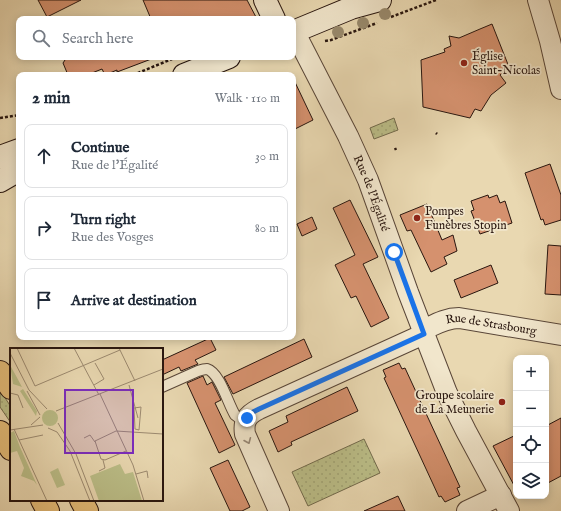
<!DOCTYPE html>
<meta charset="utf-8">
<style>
body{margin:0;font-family:"IM FELL English",serif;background:#f2f2f3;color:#1f2937}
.controls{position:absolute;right:12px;bottom:12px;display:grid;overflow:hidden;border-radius:8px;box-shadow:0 2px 10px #0003}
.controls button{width:36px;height:36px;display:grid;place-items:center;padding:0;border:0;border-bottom:1px solid #e0e1e3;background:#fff;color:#1f2937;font:20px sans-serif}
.stop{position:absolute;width:12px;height:12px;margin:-9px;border:3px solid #1a73e8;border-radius:50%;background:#fff}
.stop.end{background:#1a73e8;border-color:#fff;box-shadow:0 1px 4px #0008}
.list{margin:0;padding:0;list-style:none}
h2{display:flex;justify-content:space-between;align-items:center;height:52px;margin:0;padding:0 16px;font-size:17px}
h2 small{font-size:13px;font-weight:400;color:#747a83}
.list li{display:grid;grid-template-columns:26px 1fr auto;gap:12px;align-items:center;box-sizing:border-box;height:64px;margin:0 8px 8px;padding:0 8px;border:1px solid #e0e1e3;border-radius:8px}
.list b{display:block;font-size:15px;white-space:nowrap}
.list p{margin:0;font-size:13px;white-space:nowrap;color:#747a83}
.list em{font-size:13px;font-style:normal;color:#747a83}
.icon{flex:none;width:22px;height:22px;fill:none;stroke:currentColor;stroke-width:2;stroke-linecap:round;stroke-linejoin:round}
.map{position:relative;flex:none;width:561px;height:511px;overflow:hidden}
.search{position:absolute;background:#fff;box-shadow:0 2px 10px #0003;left:16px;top:16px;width:280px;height:44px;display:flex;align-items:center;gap:10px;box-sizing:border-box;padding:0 14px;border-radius:8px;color:#747a83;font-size:15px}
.panel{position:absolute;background:#fff;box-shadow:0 2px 10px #0003;left:16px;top:72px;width:280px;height:268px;border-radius:8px}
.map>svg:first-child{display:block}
.grass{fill:url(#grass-dots);stroke:#726a4c}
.building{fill:#d5916e;stroke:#29160f}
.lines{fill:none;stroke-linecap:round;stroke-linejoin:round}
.lane-casing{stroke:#594638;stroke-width:12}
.street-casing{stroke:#594638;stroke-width:22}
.secondary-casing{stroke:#29160f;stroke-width:24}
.highway-casing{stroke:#29160f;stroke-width:24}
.path{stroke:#29160f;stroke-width:2.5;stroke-dasharray:3 2;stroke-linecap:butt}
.lane{stroke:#f1e6cc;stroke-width:10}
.street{stroke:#f1e6cc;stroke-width:20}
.secondary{stroke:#f1e6cc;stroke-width:22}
.highway{stroke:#e4bc78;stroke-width:22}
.tree{fill:#98896c}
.oneway{stroke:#978877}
.route{stroke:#1a73e8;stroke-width:5}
.poi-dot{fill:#8f2418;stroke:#f1e6cc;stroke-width:1.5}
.labels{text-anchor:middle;stroke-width:3.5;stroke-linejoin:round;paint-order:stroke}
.poi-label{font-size:12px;fill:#29160f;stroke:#f1e6cc;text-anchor:start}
.street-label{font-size:12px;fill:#29160f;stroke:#f1e6cc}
.inset-road{fill:none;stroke:#9c8a70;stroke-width:1}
.view{fill:#7b2cbf;fill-opacity:0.15;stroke:#7b2cbf;stroke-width:2}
.inset-edge{fill:none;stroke:#29160f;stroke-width:2}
</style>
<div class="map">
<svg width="561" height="511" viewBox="0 0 561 511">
<defs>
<pattern id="grass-dots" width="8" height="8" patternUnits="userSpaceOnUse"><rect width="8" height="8" fill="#bbbe88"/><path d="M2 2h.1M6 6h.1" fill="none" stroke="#a1a374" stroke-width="1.8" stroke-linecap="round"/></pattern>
</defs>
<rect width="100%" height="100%" fill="#e9d8b1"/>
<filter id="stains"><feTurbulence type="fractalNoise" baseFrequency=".005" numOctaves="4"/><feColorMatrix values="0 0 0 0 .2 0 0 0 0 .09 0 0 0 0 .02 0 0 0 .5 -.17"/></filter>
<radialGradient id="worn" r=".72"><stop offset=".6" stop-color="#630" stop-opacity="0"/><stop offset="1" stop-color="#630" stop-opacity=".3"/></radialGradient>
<path class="grass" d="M394 118 398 130 374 139 370 128Z
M0 390 11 407V423L0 407Z
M364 439 380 473 308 506 292 472Z"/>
<path class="building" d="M38 0H81L47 17Z
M143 0H247L257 19H151Z
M492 24 509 67 500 75 506 83 491 95 481 111 475 109 470 118 423 107 421 60 445 52 444 49 451 46 449 36 459 38 480 29Z
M67 57H154V58L117 72V70L105 75 102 69 87 75H68L63 63Z
M293 78 313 120 293 130Z
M550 164 561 195V220L545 225 543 219 541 220 525 173Z
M488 195 489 198 497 195 500 203 505 201 512 223 480 234 471 211 474 210 471 201Z
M350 200 378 257 363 264 389 318 371 327 356 296 351 298 335 265 355 255 333 208Z
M427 204 442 240 453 235 457 251 444 257 447 264 431 272 411 230 407 231 400 215Z
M312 217 317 229 302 236 297 224Z
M548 245 561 246V295L545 294Z
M491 265 498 283 461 298 454 280Z
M210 338 216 350 195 360 198 364 181 371 179 367 162 375V360Z
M304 339 312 357 233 394 224 377Z
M399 363 402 369 405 368 460 487 457 488 460 495 445 502 441 496 439 497 384 378 386 377 383 370Z
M203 376 207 385 212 382 221 400 215 403 235 445 219 453 187 383Z
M347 387 358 411 291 442 292 445 278 452 269 431 288 422 286 416Z
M561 418V476L546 484V426Z
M516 435V489L493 446Z
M228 460 250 507 242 511H230L210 468Z
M398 496 405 511H364Z"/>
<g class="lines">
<g class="lane-casing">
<path id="lane" d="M162 387 198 371C201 370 204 369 207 369 220 373 228 404 235 415L239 418 246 420"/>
</g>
<g class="street-casing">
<g id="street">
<path d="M538 0 550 41 561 89"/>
<path id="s1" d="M294 31 348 136 368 180 408 292 447 393 466 431 509 511"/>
<path id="s2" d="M423 330C434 325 445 318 459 318L561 335"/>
<path d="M279 511 245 434C243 421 247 415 259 409L424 334"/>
<path d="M467 511 501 495"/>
</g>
</g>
<g class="secondary-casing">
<path id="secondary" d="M265 0 274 19
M293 32 351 8 380 0
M184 75 229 57
M0 157 19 150
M0 181 19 170"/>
</g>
<g class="highway-casing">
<path id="highway" d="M0 372 11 388
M0 432 11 449
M42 500 48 511
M81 500 87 511"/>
</g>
<path class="path" d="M391 17 436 0
M325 41 331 40 377 23
M133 75 172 59
M0 118 19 115
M436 133 437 134
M395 148 396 150"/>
<use href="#lane" class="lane"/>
<use href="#street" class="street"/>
<use href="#secondary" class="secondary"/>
<use href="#highway" class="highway"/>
</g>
<g class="tree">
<circle cx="385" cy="14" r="6"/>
<circle cx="363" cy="23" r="6"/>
<circle cx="338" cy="32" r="6"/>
</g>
<defs><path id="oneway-chevron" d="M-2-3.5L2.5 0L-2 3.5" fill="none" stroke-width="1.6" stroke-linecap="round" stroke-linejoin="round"/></defs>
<use class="oneway" href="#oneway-chevron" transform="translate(248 441) rotate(67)"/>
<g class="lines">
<path class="route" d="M247 418 253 412 259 409 424 334 394 252"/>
</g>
<g class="poi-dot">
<circle cx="464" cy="63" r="4"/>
<circle cx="417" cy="218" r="4"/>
<circle cx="502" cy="402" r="4"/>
</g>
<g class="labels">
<g class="poi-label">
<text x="472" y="60">Église<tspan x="472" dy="14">Saint-Nicolas</tspan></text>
<text x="425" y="215">Pompes<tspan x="425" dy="14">Funèbres Stopin</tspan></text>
<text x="494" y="399" text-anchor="end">Groupe scolaire<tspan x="494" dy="14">de La Meunerie</tspan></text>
</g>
<g class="street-label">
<text dy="4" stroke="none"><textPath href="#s1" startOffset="180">Rue de l'Égalité</textPath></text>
<text dy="4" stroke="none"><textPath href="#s2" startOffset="71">Rue de Strasbourg</textPath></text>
</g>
</g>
<g transform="translate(10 348)">
<rect width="153" height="153" fill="#e9d8b1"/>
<path d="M0 17 5 26 12 39 3 36ZM13 41 27 63 26 68 10 43ZM32 70a8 8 0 1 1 16 0a8 8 0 1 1-16 0ZM4 83 10 99 27 137 24 133 11 128 14 120 7 103 0 105V85Z" fill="#bbbe88"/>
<path d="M110 116 115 126 123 124 132 153H89L80 128Z" fill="#bbbe88"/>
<path d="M48 120 55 137 47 140 40 124Z" fill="#bbbe88"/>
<path class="inset-road" d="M7 0 25 38 110 2M64 0 89 47M109 0 125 33M0 5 19 42 37 61M84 37 94 31 85 15M119 37 128 70M17 43 30 67M0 45 8 47 13 60M90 46 123 117 134 153M131 59 129 82 125 81 124 60ZM46 63 153 21M48 75 66 106 84 153M21 77 30 69M38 80 47 84 60 103 80 153M4 81 37 153M0 82 33 77M106 83 85 93 91 111 95 112 116 103M106 83 153 86M74 90 80 87 85 94M9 92 33 87M89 123 95 120 93 112M126 126 137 123 138 130"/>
<path class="view" d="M55 42H123V105H55Z"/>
<rect width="153" height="153" class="inset-edge"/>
</g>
<rect width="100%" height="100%" filter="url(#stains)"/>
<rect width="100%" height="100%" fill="url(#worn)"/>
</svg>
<div class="controls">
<button>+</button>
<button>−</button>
<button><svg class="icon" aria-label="locate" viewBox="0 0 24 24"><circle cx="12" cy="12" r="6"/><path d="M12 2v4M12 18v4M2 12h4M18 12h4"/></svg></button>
<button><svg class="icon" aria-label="layers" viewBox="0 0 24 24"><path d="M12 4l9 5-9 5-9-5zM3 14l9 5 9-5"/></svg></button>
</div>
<div class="stop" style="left:394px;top:252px"></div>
<div class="stop end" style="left:247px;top:418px"></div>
<div class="search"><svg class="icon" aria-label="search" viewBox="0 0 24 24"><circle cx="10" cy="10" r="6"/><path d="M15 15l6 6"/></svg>Search here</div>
<section class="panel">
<h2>2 min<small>Walk · 110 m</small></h2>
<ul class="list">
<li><svg class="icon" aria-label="ahead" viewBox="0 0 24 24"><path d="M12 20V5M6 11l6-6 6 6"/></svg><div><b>Continue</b><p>Rue de l'Égalité</p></div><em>30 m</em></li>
<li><svg class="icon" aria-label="right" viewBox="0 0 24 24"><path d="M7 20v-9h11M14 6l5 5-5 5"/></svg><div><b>Turn right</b><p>Rue des Vosges</p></div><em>80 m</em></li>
<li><svg class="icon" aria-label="arrive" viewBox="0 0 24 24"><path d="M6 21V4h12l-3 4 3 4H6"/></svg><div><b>Arrive at destination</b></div></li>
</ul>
</section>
</div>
